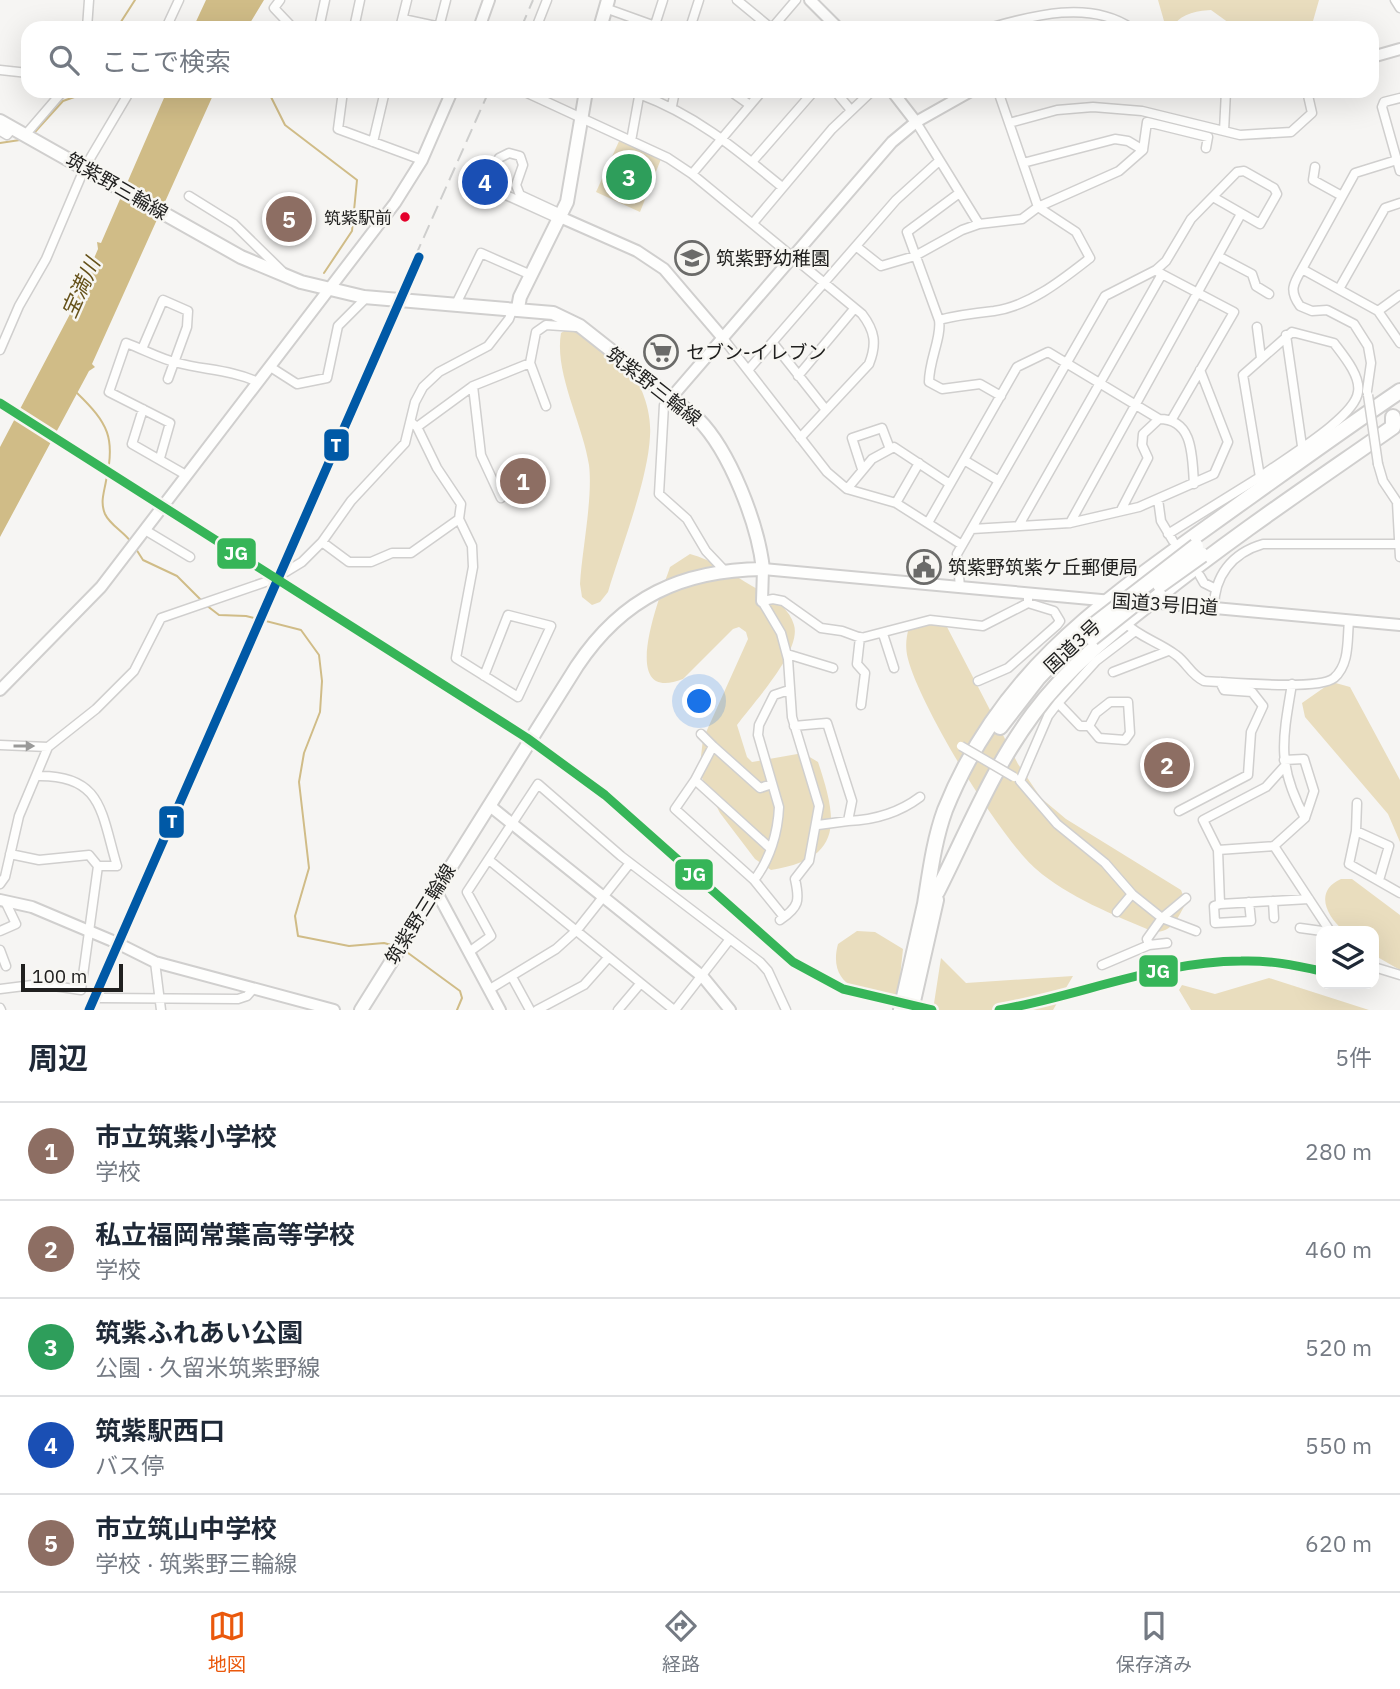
<!DOCTYPE html>
<html lang="ja">
<meta charset="utf-8">
<style>
body{margin:0;font-family:"IBM Plex Sans","Noto Sans JP",sans-serif;background:#f2f2f3;color:#1f2937}
.controls{position:absolute;right:21px;bottom:21px;display:grid;overflow:hidden;border-radius:14px;box-shadow:0 7px 28px #0002}
.controls button{width:63px;height:63px;display:grid;place-items:center;padding:0;border:0;border-bottom:2px solid #e0e1e3;background:#fff;color:#1f2937;font:35px sans-serif}
.scale{position:absolute;left:21px;bottom:18px;width:102px;box-sizing:border-box;padding-left:7px;border:4px solid #20201f;border-top:0;font-size:19px;line-height:24px;white-space:nowrap;color:#20201f;-webkit-text-stroke:5px #f7f6f2;paint-order:stroke}
.you{position:absolute;left:700px;top:702px;width:24px;height:24px;margin:-18px;border:5px solid #fff;border-radius:50%;background:#1a73e8;box-shadow:0 0 0 10px #1a73e833}
.badge{display:grid;place-items:center;width:46px;height:46px;border-radius:50%;background:#ea580c;color:#fff;font-size:23px;font-weight:700}
.pin{position:absolute;translate:-50% -50%;border:4px solid #fff;box-shadow:0 2px 7px #0006}
.list{margin:0;padding:0;list-style:none}
h2{display:flex;justify-content:space-between;align-items:center;height:91px;margin:0;padding:0 28px;font-size:30px}
h2 small{font-size:23px;font-weight:400;color:#747a83}
.list li{display:grid;grid-template-columns:46px 1fr auto;gap:21px;align-items:center;box-sizing:border-box;height:98px;padding:0 28px;border-top:2px solid #e0e1e3}
.list b{display:block;font-size:26px;white-space:nowrap}
.list p{margin:0;font-size:23px;white-space:nowrap;color:#747a83}
.list em{font-size:23px;font-style:normal;color:#747a83}
.icon{flex:none;width:38px;height:38px;fill:none;stroke:currentColor;stroke-width:2;stroke-linecap:round;stroke-linejoin:round}
.map{position:relative;flex:none;width:1400px;height:1010px;overflow:hidden}
.search{position:absolute;background:#fff;box-shadow:0 7px 28px #0002;left:21px;right:21px;top:21px;height:77px;display:flex;align-items:center;gap:18px;box-sizing:border-box;padding:0 24px;border-radius:21px;color:#747a83;font-size:26px}
.sheet{height:581px;background:#fff}
nav{display:flex;justify-content:space-around;align-items:center;box-sizing:border-box;height:98px;border-top:2px solid #e0e1e3;background:#fff;font-size:19px;color:#747a83}
nav a{display:grid;justify-items:center;gap:4px}
nav .on{color:#ea580c}
.map>svg:first-child{display:block}
.green{fill:#e9ddbe}
.water{fill:#d0bc87}
.lines{fill:none;stroke-linecap:round;stroke-linejoin:round}
.stream{stroke:#d0bc87;stroke-width:2}
.minor-casing{stroke:#d0cfce;stroke-width:11}
.tertiary-casing{stroke:#d0cfce;stroke-width:14}
.primary-casing{stroke:#d0cfce;stroke-width:16}
.trunk-casing{stroke:#d0cfce;stroke-width:18}
.minor{stroke:#fefefd;stroke-width:8}
.tertiary{stroke:#fefefd;stroke-width:10}
.primary{stroke:#fefefd;stroke-width:12}
.trunk{stroke:#fefefd;stroke-width:14}
.rail{stroke:#cececd;stroke-width:2;stroke-dasharray:14 7;stroke-linecap:butt}
.minor-bridge-casing{stroke:#d0cfce;stroke-width:11;stroke-linecap:butt}
.trunk-bridge-casing{stroke:#d0cfce;stroke-width:18;stroke-linecap:butt}
.minor-bridge{stroke:#fefefd;stroke-width:8}
.trunk-bridge{stroke:#fefefd;stroke-width:14}
.rail-1-casing{stroke:#f7f6f2;stroke-width:14}
.rail-2-casing{stroke:#f7f6f2;stroke-width:14}
.rail-1{stroke:#0059a6;stroke-width:9}
.rail-2{stroke:#36b558;stroke-width:9}
.oneway{fill:#9a9a99}
.bus-dot{fill:#e4002b;stroke:#f7f6f2;stroke-width:2.5}
.labels{text-anchor:middle;stroke-width:5;stroke-linejoin:round;paint-order:stroke}
.bus-label{font-size:17px;fill:#20201f;stroke:#f7f6f2;text-anchor:end}
.street-label{font-size:19px;fill:#20201f;stroke:#f7f6f2}
.poi-label{font-size:19px;fill:#20201f;stroke:#f7f6f2;text-anchor:start}
.water-label{font-size:21px;font-style:italic;fill:#655119;stroke:#f7f6f2}
.line-badge{stroke:#f7f6f2;stroke-width:2.5}
.badge-label{font-size:19px;text-anchor:middle;font-weight:bold;fill:#fff}
</style>
<div class="map">
<svg width="1400" height="1010" viewBox="0 0 1400 1010">
<rect width="100%" height="100%" fill="#f6f5f3"/>
<path class="green" d="M1158 0H1319L1311 28H1236L1211 10C1195 11 1180 14 1172 28H1166Z
M620 139 661 159 640 212 596 192Z
M577 323C598 325 611 341 623 357 639 380 652 407 650 436 648 480 621 548 608 592L600 602 592 605 582 597 580 584C582 550 593 498 589 465 583 424 554 373 561 333Z
M690 554C712 560 732 574 752 586 768 595 789 606 794 625 802 651 752 704 737 725L747 757 752 762 803 753 818 762C837 819 845 859 771 870L755 859 720 813 702 778 700 765 703 739 748 639 746 632 739 627 733 629 683 679C615 706 662 592 670 567Z
M939 619 947 627 1018 764 1041 798 1066 819 1181 890 1186 903C1177 919 1173 932 1154 932 1114 915 1068 897 1036 869 999 837 920 706 908 659 905 647 906 638 909 627Z
M1332 682 1350 687 1400 780V842L1388 814 1305 717 1302 703Z
M1341 879H1352L1400 915V970L1374 955V931H1344C1326 916 1314 891 1341 879Z
M857 931 875 932 903 949 898 996C862 997 827 985 838 944Z
M941 958 966 983 1073 976 1053 1010H933Z
M1269 978 1369 1010H1191L1179 990 1182 985 1215 994Z"/>
<path class="water" d="M206 0H264L247 28H193Z
M167 91H218L214 93 92 364 95 367 89 371 0 537V447L70 314 98 249 97 242 101 243Z"/>
<g class="lines">
<path class="stream" d="M117 28 135 0
M268 91 285 125 357 180 352 231 324 273
M34 133 63 101 80 95 81 91
M0 143 20 140
M77 393C108 423 116 438 106 481 104 493 100 502 105 514 110 525 124 532 131 542
M136 549 143 560 177 576 202 601
M206 605 219 615 246 616 301 630 319 655 322 681 320 712 304 753 299 782 309 868 295 916 298 936 349 946 384 943 395 946
M404 950 460 991 462 998 457 1010"/>
<g class="minor-casing">
<path id="minor" d="M280 0 274 8 293 28
M737 0 771 28
M1395 0 1400 8
M605 8 655 26
M403 19 445 28
M439 27 446 0
M87 28 89 0
M166 28 179 0
M319 28 325 0
M354 28 360 0
M400 28 407 0
M536 28 547 0
M654 28 663 0
M690 28 699 0
M772 28 796 0
M989 28C1034 15 1090 0 1131 28
M0 70 28 73
M343 91 338 129 422 160
M523 91 668 158 692 174 862 314C875 331 877 344 869 364L800 438
M730 91 750 105
M835 91 850 109
M639 94C696 115 736 149 782 187
M1400 98 1384 102 1382 107 1400 171
M672 106 675 91
M916 122 979 224
M1009 123 1057 110 1093 107 1142 111 1240 135 1291 132 1312 113 1307 91
M0 131 7 135 13 128
M1224 131 1226 91
M26 134 63 91
M631 141 640 91
M373 142 385 91
M1397 160 1355 173 1302 269 1378 311 1400 343
M752 162 814 91
M1023 163 1115 139 1128 141 1143 150
M1315 167 1313 180 1342 196
M692 174 762 91
M958 194 907 232 939 320C958 315 975 313 994 311 1030 306 1063 279 1090 258L1076 232 1038 207 998 91
M189 196 234 224 282 271
M559 219 497 191 492 177 499 158 509 153 520 156 523 165 516 185 520 195 561 214
M753 223 832 129 872 91
M857 247 881 266 915 256 962 230 979 224 1022 219 1038 207 1119 171 1143 150 1147 122 1208 137 1206 148
M1218 256 1252 274 1256 286 1269 294
M1302 269C1293 284 1289 291 1300 306L1312 311 1327 310 1354 324 1368 346 1371 363 1367 391
M1158 272 1234 312 1172 419
M1339 289 1385 208 1400 203
M455 306 481 253 531 275
M1378 311 1400 295
M939 320C942 337 929 360 929 382L942 389 980 384 1001 396
M1257 327 1261 358
M1286 335 1302 446
M722 337 827 472 847 489 896 503 962 545
M773 343 826 410
M142 349 163 300 188 311 187 327 168 379
M0 350 19 306 46 259 85 167 130 91
M272 368 297 384 327 378 338 326 367 297
M749 369 896 200 939 161
M798 376 854 309
M473 386 481 455 501 498
M670 399 664 405 659 494 687 519 706 551 724 570
M546 406 530 363 536 332 546 325 576 327
M143 409 132 444 186 475
M411 422 417 427 437 468 461 504 459 519 472 546 473 567 456 658 518 697 551 626 508 615 484 676
M417 427 473 386 530 363
M160 458 170 423 109 392 126 343C143 349 160 359 178 363 205 370 232 370 258 382
M964 460 999 481
M1378 464 1383 481 1397 502 1400 557
M862 469 852 438 882 428 890 449
M847 489 872 459 894 447 950 484
M1158 499 1161 521 1173 541
M896 503 919 463
M1121 510 1148 458 1142 445 1143 434 1159 419C1194 419 1192 457 1194 484
M929 521 1017 367 1048 352 1159 419
M1070 523 1241 214
M1019 525 1162 274
M972 529 1070 523 1139 507 1214 474 1228 442 1200 370
M145 530 190 557
M1168 534 1260 477 1243 375 1292 332 1334 343C1343 355 1361 376 1358 392 1355 418 1282 460 1260 477
M322 542 349 562H371L392 553H411L459 519
M1200 576 1204 583 1214 588
M960 587 957 554 1105 296 1156 270 1166 261 1191 219 1237 172 1244 171 1274 188 1277 194 1260 224 1213 197
M1214 608C1214 576 1232 553 1263 544H1398
M1124 622C1139 637 1159 642 1176 655 1187 663 1191 675 1204 681 1228 682 1318 691 1334 678 1350 664 1347 640 1349 621
M883 634 894 668
M860 637 857 664 865 673 861 705
M787 654 833 668
M1113 672 1168 651
M978 681 1008 668 1057 625 1060 621 1054 611 1028 603
M1292 684C1282 742 1277 766 1305 818L1274 846 1330 931
M1058 703 1048 716 1020 781 1057 824 1105 863 1132 894 1117 912
M794 726 827 723 852 801 848 821 818 825
M1089 726 1099 738 1125 740 1130 733 1128 702H1110L1096 713 1089 726H1080L1058 703 1096 661 1134 632
M701 734 713 746
M0 745 48 747
M1284 760 1304 759 1314 791 1305 818
M1284 767 1266 787 1203 820 1218 850 1220 904 1309 899
M36 776C103 774 101 813 117 866H98
M695 780 713 746 760 788 772 784
M1357 803 1356 831 1349 864 1400 893
M1179 811 1248 775 1251 732 1263 706 1252 692 1224 690 1220 682
M848 821C874 820 900 812 920 797
M1356 831 1389 846 1379 880
M770 848 695 780 675 809 754 880C770 860 778 832 779 807L758 735 759 725 774 695 789 690
M1218 850 1274 846
M489 860 674 1010
M754 880 784 917
M0 884 5 877 19 816 48 747 96 709 134 671 161 618 274 579 302 562 322 542 351 501 405 443 415 402 423 387 439 372 488 346 509 319 513 308
M1132 894 1162 918 1186 898
M1273 901 1274 918
M1220 904 1214 906 1215 923 1251 921 1249 902
M780 920C799 907 800 901 795 879L809 861 819 806 792 717 788 659 781 633 762 601 773 599 783 601 821 628 842 631 861 638 930 620 983 626 1028 603V594
M1300 928 1322 931
M0 931 16 924 5 901
M1167 943 1149 945 1147 939 1162 918 1196 931
M0 950 6 966
M469 952 491 936 467 892 538 784 621 856 760 962 768 971 786 1010
M155 962 161 1010
M1102 965 1149 945
M1374 967 1400 975
M512 977 530 1010
M0 989 40 984 81 990 98 866 89 855 39 860 10 854
M490 989 556 949 577 930 630 863
M100 998 238 999 247 996 253 989
M0 1008 1 1010
M537 1010 584 985 608 958
M618 1010 640 984
M675 1010 730 939"/>
</g>
<g class="tertiary-casing">
<path id="tertiary" d="M810 0 838 28
M479 28 489 0
M1372 57 1400 49
M892 91 916 122
M560 217 637 251 664 269 722 337
M670 399 892 142 916 122 971 91
M762 601 763 569 1112 601
M1149 602 1400 625
M0 690 101 587 395 203 422 160 452 91
M490 806 703 977 730 1010
M435 889 500 1010
M0 900 32 907 115 942 155 962 334 1010"/>
</g>
<g class="primary-casing">
<path id="primary" d="M600 28 608 0
M0 121 241 257 301 282 364 297 553 313 580 326 698 419C730 451 758 524 763 569 682 570 623 597 577 666L361 1010
M518 308 520 297 567 202 586 91"/>
</g>
<g class="trunk-casing">
<path id="trunk" d="M1000 727 1038 678 1061 654
M937 892C968 831 992 769 1033 714 1067 668 1111 633 1156 598 1232 537 1313 483 1393 427V417
M925 904C930 873 934 840 945 810 999 675 1096 607 1209 526 1272 481 1335 435 1400 391
M901 1010 927 895
M911 1010 936 900"/>
</g>
<use href="#minor" class="minor"/>
<use href="#tertiary" class="tertiary"/>
<use href="#primary" class="primary"/>
<use href="#trunk" class="trunk"/>
<path class="rail" d="M521 28 533 0
M415 257 489 91"/>
<g class="minor-bridge-casing">
<path id="minor-bridge" d="M1368 395 1378 464
M961 746 1014 777"/>
</g>
<g class="trunk-bridge-casing">
<path id="trunk-bridge" d="M1160 585 1202 555
M1086 631 1196 546
M1092 638 1141 599"/>
</g>
<use href="#minor-bridge" class="minor-bridge"/>
<use href="#trunk-bridge" class="trunk-bridge"/>
<g class="rail-1-casing">
<path id="rail-1" d="M89 1010 419 257"/>
</g>
<g class="rail-2-casing">
<path id="rail-2" d="M0 403 527 738 605 795 793 962 843 989 932 1010
M999 1010C1079 996 1160 961 1241 961 1269 960 1294 965 1321 971"/>
</g>
<use href="#rail-1" class="rail-1"/>
<use href="#rail-2" class="rail-2"/>
</g>
<defs><path id="oneway-solid" d="M-6-.8H1V-3.2L6.5 0L1 3.2V.8H-6Z" transform="scale(1.75)"/></defs>
<use class="oneway" href="#oneway-solid" transform="translate(24 746)"/>
<defs>
<g id="school-ring" transform="scale(1.75)"><circle r="9.5" fill="#f7f6f2" stroke="#6b6b69" stroke-width="1.5"/><path d="M0-5L7-2L0 1L-7-2ZM-4 1L0 2.5L4 1V4Q0 6-4 4Z" fill="#6b6b69"/></g>
<g id="supermarket-ring" transform="scale(1.75)"><circle r="9.5" fill="#f7f6f2" stroke="#6b6b69" stroke-width="1.5"/><path d="M-6-5.5h2.5l.6 2H6L4.5 2H-2.5L-4.4-4H-6ZM-1.5 3.2a1.3 1.3 0 1 0 .1 0ZM3 3.2a1.3 1.3 0 1 0 .1 0Z" fill="#6b6b69"/></g>
<g id="civic-ring" transform="scale(1.75)"><circle r="9.5" fill="#f7f6f2" stroke="#6b6b69" stroke-width="1.5"/><path d="M-.6-6.5H3V-4.5H.6V-3L4-1V1h2V6H-6V1h2V-1L-.6-3ZM-1.2 2.5V6h2.4V2.5Z" fill="#6b6b69"/></g>
</defs>
<g fill-rule="evenodd">
<use href="#school-ring" x="692" y="258"/>
<use href="#supermarket-ring" x="661" y="352"/>
<use href="#civic-ring" x="924" y="567"/>
</g>
<circle class="bus-dot" cx="405" cy="217" r="6"/>
<g class="labels">
<g class="bus-label">
<text x="392" y="224">筑紫駅前</text>
</g>
<g class="street-label">
<text transform="translate(117 186) rotate(30)" y="7">筑紫野三輪線</text>
<text transform="translate(654 386) rotate(38)" y="7">筑紫野三輪線</text>
<text transform="translate(1165 604) rotate(4)" y="7">国道3号旧道</text>
<text transform="translate(1072 646) rotate(-43)" y="7">国道3号</text>
<text transform="translate(420 914) rotate(-58)" y="7">筑紫野三輪線</text>
</g>
<g class="poi-label">
<text x="716" y="265">筑紫野幼稚園</text>
<text x="686" y="359">セブン-イレブン</text>
<text x="948" y="574">筑紫野筑紫ケ丘郵便局</text>
</g>
<g class="water-label">
<text transform="translate(81 288) rotate(-66)" y="7">宝満川</text>
</g>
</g>
<g class="line-badge">
<rect x="323" y="428" width="27" height="34" rx="7" fill="#0059a6"/>
<rect x="216" y="537" width="41" height="33" rx="7" fill="#36b558"/>
<rect x="158" y="805" width="27" height="34" rx="7" fill="#0059a6"/>
<rect x="674" y="858" width="40" height="33" rx="7" fill="#36b558"/>
<rect x="1138" y="954" width="41" height="34" rx="7" fill="#36b558"/>
</g>
<g class="badge-label">
<text x="336" y="452">T</text>
<text x="236" y="560">JG</text>
<text x="172" y="828">T</text>
<text x="694" y="881">JG</text>
<text x="1158" y="978">JG</text>
</g>
</svg>
<div class="controls">
<button><svg class="icon" aria-label="layers" viewBox="0 0 24 24"><path d="M12 4l9 5-9 5-9-5zM3 14l9 5 9-5"/></svg></button>
</div>
<div class="scale">100 m</div>
<div class="you"></div>
<div class="pin badge" style="left:523px;top:481px;background:#8d6e63">1</div>
<div class="pin badge" style="left:1167px;top:765px;background:#8d6e63">2</div>
<div class="pin badge" style="left:629px;top:177px;background:#2e9e5b">3</div>
<div class="pin badge" style="left:485px;top:182px;background:#1a4fb4">4</div>
<div class="pin badge" style="left:289px;top:219px;background:#8d6e63">5</div>
<div class="search"><svg class="icon" aria-label="search" viewBox="0 0 24 24"><circle cx="10" cy="10" r="6"/><path d="M15 15l6 6"/></svg>ここで検索</div>
</div>
<section class="sheet">
<h2>周辺<small>5件</small></h2>
<ul class="list">
<li><span class="badge" style="background:#8d6e63">1</span><div><b>市立筑紫小学校</b><p>学校</p></div><em>280 m</em></li>
<li><span class="badge" style="background:#8d6e63">2</span><div><b>私立福岡常葉高等学校</b><p>学校</p></div><em>460 m</em></li>
<li><span class="badge" style="background:#2e9e5b">3</span><div><b>筑紫ふれあい公園</b><p>公園 · 久留米筑紫野線</p></div><em>520 m</em></li>
<li><span class="badge" style="background:#1a4fb4">4</span><div><b>筑紫駅西口</b><p>バス停</p></div><em>550 m</em></li>
<li><span class="badge" style="background:#8d6e63">5</span><div><b>市立筑山中学校</b><p>学校 · 筑紫野三輪線</p></div><em>620 m</em></li>
</ul>
</section>
<nav>
<a class="on"><svg class="icon" aria-label="map" viewBox="0 0 24 24"><path d="M3 6l6-2 6 2 6-2v14l-6 2-6-2-6 2zM9 4v14M15 6v14"/></svg>地図</a>
<a><svg class="icon" aria-label="directions" viewBox="0 0 24 24"><path d="M12 3l9 9-9 9-9-9zM9 14v-3h6M13 9l2 2-2 2"/></svg>経路</a>
<a><svg class="icon" aria-label="saved" viewBox="0 0 24 24"><path d="M7 4h10v16l-5-4-5 4z"/></svg>保存済み</a>
</nav>
